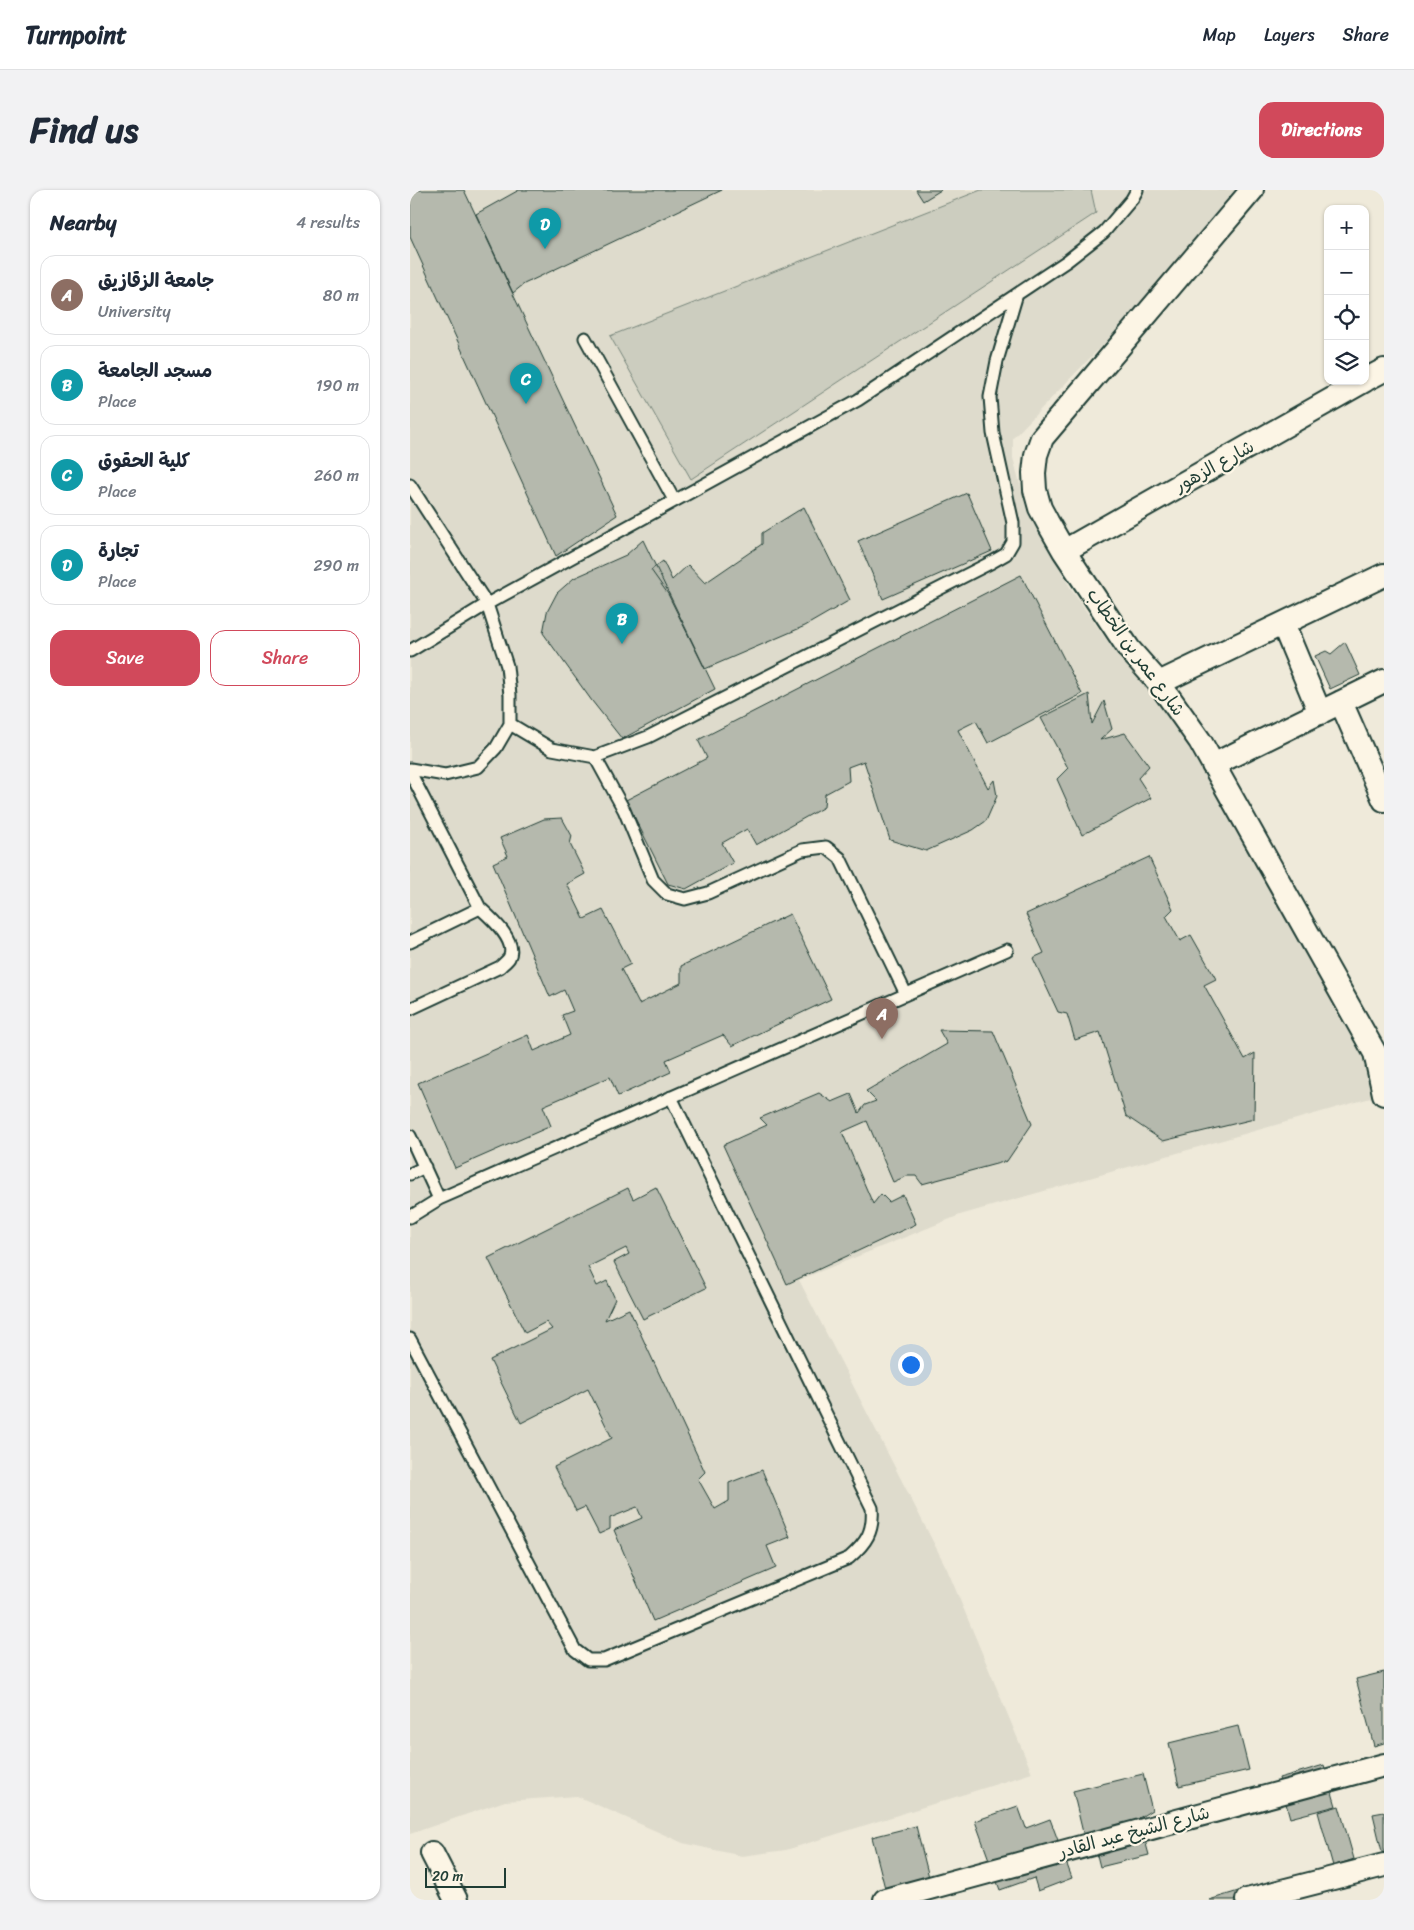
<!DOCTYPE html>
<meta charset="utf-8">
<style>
body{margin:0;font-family:Sriracha,"Playpen Sans Arabic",sans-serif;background:#f2f2f3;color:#1f2937}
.controls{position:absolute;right:15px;top:15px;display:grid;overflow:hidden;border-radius:10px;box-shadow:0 1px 4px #0004}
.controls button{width:45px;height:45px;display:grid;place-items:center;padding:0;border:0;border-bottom:1px solid #e0e1e3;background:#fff;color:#1f2937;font:25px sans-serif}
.scale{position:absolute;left:15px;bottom:12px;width:81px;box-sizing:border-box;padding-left:5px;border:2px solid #1f3d34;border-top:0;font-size:14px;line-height:18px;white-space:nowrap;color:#1f3d34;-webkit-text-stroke:4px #fcf5e5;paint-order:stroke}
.you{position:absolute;left:500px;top:1174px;width:18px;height:18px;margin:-12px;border:4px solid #fff;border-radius:50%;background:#1a73e8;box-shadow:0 0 0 8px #1a73e833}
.badge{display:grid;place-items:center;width:32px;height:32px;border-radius:50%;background:#d1495b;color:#fff;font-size:16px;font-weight:700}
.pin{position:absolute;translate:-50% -41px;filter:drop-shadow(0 1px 2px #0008)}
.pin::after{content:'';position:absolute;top:26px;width:18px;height:15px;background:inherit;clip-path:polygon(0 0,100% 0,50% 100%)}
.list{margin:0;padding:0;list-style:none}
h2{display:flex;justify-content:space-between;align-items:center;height:65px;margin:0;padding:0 20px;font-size:21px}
h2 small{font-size:16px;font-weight:400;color:#747a83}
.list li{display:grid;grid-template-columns:32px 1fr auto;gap:15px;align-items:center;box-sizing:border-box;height:80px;margin:0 10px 10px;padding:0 10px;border:1px solid #e0e1e3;border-radius:15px}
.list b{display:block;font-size:19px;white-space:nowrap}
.list p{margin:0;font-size:16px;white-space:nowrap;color:#747a83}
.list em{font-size:16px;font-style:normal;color:#747a83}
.actions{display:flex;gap:10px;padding:15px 20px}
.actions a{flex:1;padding:11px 0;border:1px solid #d1495b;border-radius:15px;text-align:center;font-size:18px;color:#d1495b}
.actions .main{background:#d1495b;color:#fff}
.icon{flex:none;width:28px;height:28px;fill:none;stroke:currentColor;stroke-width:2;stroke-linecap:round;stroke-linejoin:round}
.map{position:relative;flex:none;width:974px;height:1710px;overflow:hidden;border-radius:15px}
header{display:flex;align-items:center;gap:30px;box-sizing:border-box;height:70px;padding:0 25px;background:#fff;border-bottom:1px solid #e0e1e3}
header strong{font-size:24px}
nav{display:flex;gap:28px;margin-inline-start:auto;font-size:18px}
.intro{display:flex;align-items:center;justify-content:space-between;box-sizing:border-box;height:120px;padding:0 30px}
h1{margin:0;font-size:35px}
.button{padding:12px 22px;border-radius:15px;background:#d1495b;color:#fff;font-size:18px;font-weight:700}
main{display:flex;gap:30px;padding:0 30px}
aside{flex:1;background:#fff;border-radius:15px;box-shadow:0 1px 4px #0004}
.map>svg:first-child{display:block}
.built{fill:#dedbcc}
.green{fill:#cccdbf;stroke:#76857a}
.building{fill:#b5b9ad;stroke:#1f3d34}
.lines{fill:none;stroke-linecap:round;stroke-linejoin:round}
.service-casing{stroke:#1f3d34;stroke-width:15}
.minor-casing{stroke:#1f3d34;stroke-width:26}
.service{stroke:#fcf5e5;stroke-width:11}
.minor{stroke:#fcf5e5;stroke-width:22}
.labels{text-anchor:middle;stroke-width:4.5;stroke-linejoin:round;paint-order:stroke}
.street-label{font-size:18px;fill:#1f3d34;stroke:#fcf5e5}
</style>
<header>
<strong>Turnpoint</strong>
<nav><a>Map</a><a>Layers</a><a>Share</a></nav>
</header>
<div class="intro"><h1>Find us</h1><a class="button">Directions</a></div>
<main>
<aside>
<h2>Nearby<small>4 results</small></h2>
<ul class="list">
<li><span class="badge" style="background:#8d6e63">A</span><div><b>جامعة الزقازيق</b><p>University</p></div><em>80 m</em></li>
<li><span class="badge" style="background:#0f9aa8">B</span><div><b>مسجد الجامعة</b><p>Place</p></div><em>190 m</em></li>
<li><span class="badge" style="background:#0f9aa8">C</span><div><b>كلية الحقوق</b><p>Place</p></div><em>260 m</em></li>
<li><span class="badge" style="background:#0f9aa8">D</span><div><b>تجارة</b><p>Place</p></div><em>290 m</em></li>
</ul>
<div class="actions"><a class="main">Save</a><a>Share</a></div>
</aside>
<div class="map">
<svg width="974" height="1710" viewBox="0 0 974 1710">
<rect width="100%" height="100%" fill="#efeada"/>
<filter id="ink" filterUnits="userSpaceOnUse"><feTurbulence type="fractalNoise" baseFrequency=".02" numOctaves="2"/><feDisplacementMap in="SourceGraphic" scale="10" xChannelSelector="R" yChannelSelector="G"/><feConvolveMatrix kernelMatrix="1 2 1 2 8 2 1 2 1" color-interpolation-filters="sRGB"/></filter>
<g filter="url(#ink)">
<path class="built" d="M0 0H832L760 85 603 248V268L616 316 662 401 706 463 751 514 768 538 927 817 962 880 971 905 550 1025 389 1090 537 1379 622 1583 376 1660 332 1666 273 1653 167 1606 95 1611 0 1644Z"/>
<path class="green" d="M571 0H681L686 23 281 289 200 146Z"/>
<path class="building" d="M0 0H54L207 325 146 366 0 47Z
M109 0H312L114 94 103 103 66 24Z
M506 0H531L513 11Z
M557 303 582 361 473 409 448 351Z
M394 317 440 410 395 436 295 479 258 404 241 380 253 371 262 390 278 375 295 393 352 354V343Z
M233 350 305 499 212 549 182 511 133 443 137 422 147 403 164 388 216 365Z
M611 385 672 504 578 553 566 531 548 540 578 598 584 590 587 606 576 631 563 640 516 661 480 650 454 571 438 577 439 591 415 604 414 617 346 655 337 639 312 653 323 673 276 699 258 694 216 610 297 568 288 550Z
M935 452 950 485 920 499 905 466 916 461 921 464Z
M679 504 682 534 694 511 702 539 690 550 715 543 739 576 728 588 741 608 672 645 647 589 658 578 631 528Z
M152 628 162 646 160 654 175 684 157 694 174 729 193 720 221 774 211 779 229 814 271 793V776L380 724 421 809 322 856 313 845 256 870 261 882 208 906 200 887 133 916 141 936 45 978 8 893 118 845 124 861 160 845 152 825 163 821 154 800 140 807 83 673 98 666 90 648 134 629Z
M739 667 763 719 756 726 770 751 781 745 806 789 794 795 835 869 845 863 844 929 753 951 716 926 690 842 665 850 657 824 648 822 623 768 634 763 616 724Z
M529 840 583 841 622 934 597 971 512 994 506 986H497L483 992 457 931 432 942 463 1014 471 1004 479 1012 493 1005 506 1034 377 1094 313 955 357 935 350 928 409 903 422 912 441 904 449 923 455 915 466 911 456 901 537 854Z
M246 997 296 1098 233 1129 204 1072 219 1064 216 1058 178 1077 187 1096 197 1091 205 1109 195 1130 219 1119 295 1282 288 1289 305 1319 319 1311V1293L352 1280 380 1347 357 1356 366 1378 243 1431 204 1340 232 1328 227 1317 200 1328V1339L189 1344 175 1317 166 1321 144 1277 202 1248 178 1199 111 1233 80 1170 142 1139 136 1132 115 1143 78 1068 218 998 223 1009Z
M974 1482V1553L964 1556 946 1489Z
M828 1536 839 1580 769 1596 759 1553Z
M914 1575 926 1616 880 1628 869 1588Z
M733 1584 742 1620 729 1628 739 1665 690 1677 683 1649 675 1651 663 1601Z
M608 1616 616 1638 640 1629 662 1688 628 1701 624 1688 590 1700 565 1631Z
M929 1616 944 1669 923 1676 908 1622Z
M974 1622V1670L963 1624Z
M506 1636 524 1707 478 1710 462 1647Z
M845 1696 849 1710H799Z"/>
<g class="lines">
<g class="service-casing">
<path id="service" d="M175 148 264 310
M0 295 77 414 97 476 100 505V534L86 558 68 577 35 585 0 579
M0 461 77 414 448 210 657 71 694 42 722 9 727 0
M100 534 142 559 185 567 238 547 582 372 596 364 603 352V333L583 243 580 207 587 171 607 104
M185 567 214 620 243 690 257 704 275 709 298 703 392 660 416 657 430 668 496 804
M0 582 70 718 0 752
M0 819 90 777C93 774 97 771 99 768 108 751 81 728 70 718
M0 946 29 1009
M0 984 15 977
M0 1027 29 1009 597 760
M0 1149 165 1460 178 1470H194L439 1368C456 1353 464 1342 462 1318L261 907"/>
</g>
<g class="minor-casing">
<path id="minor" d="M842 0 632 248 626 265 624 283 625 300 630 318 638 333 654 361 719 459 749 493 790 551 965 863 974 904
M955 190 974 180
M654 361 954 191
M873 434 910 523
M749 493 974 385
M931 512 974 610
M803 575 974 491
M22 1663 46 1710
M475 1710 974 1575
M837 1710 974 1675"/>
</g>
<use href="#service" class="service"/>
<use href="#minor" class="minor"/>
</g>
</g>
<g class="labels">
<g class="street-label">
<text transform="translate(804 276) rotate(-29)" y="6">شارع الزهور</text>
<text transform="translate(726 462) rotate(54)" y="6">شارع عمر بن الخطاب</text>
<text transform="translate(724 1642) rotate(-15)" y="6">شارع الشيخ عبد القادر</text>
</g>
</g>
</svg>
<div class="controls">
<button>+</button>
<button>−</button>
<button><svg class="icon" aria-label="locate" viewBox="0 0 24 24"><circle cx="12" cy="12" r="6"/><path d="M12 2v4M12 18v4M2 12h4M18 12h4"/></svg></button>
<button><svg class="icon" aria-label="layers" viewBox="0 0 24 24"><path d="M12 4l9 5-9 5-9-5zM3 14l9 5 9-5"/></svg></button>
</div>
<div class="scale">20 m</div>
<div class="you"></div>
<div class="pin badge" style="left:472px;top:849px;background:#8d6e63">A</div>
<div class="pin badge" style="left:212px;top:454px;background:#0f9aa8">B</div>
<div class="pin badge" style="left:116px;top:214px;background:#0f9aa8">C</div>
<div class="pin badge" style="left:135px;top:59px;background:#0f9aa8">D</div>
</div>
</main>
